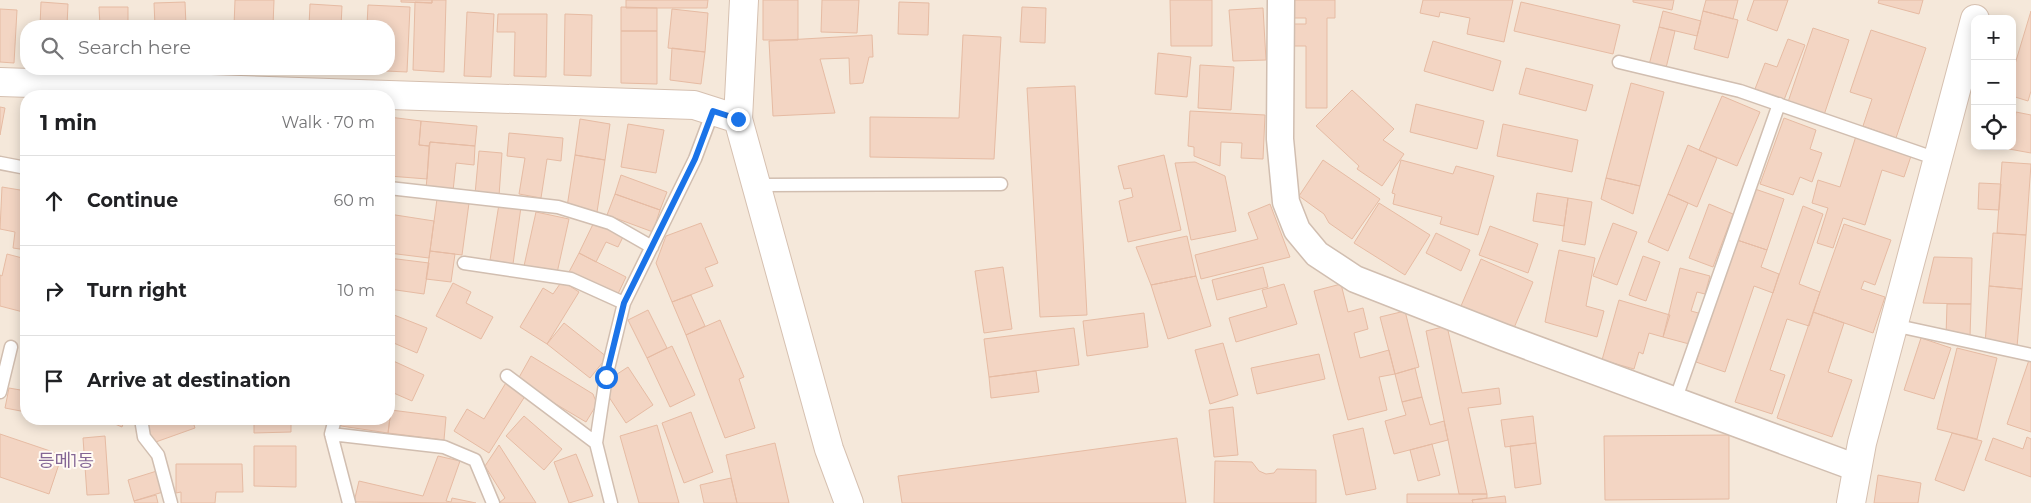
<!DOCTYPE html>
<meta charset="utf-8">
<style>
body{margin:0;font-family:Montserrat,"Noto Sans KR",sans-serif;background:#f6f6f6;color:#202124}
.controls{position:absolute;right:15px;top:15px;display:grid;overflow:hidden;border-radius:10px;box-shadow:0 2px 12px #0003}
.controls button{width:45px;height:45px;display:grid;place-items:center;padding:0;border:0;border-bottom:1px solid #e0e0e0;background:#fff;color:#202124;font:25px sans-serif}
.stop{position:absolute;width:15px;height:15px;margin:-11px;border:4px solid #1a73e8;border-radius:50%;background:#fff}
.stop.end{background:#1a73e8;border-color:#fff;box-shadow:0 1px 5px #0008}
.list{margin:0;padding:0;list-style:none}
h2{display:flex;justify-content:space-between;align-items:center;height:65px;margin:0;padding:0 20px;font-size:21px}
h2 small{font-size:16px;font-weight:400;color:#757577}
.list li{display:grid;grid-template-columns:32px 1fr auto;gap:15px;align-items:center;box-sizing:border-box;height:90px;padding:0 20px;border-top:1px solid #e0e0e0}
.list b{display:block;font-size:19px;white-space:nowrap}
.list em{font-size:16px;font-style:normal;color:#757577}
.icon{flex:none;width:28px;height:28px;fill:none;stroke:currentColor;stroke-width:2;stroke-linecap:round;stroke-linejoin:round}
.map{position:relative;flex:none;width:2031px;height:503px;overflow:hidden}
.search{position:absolute;background:#fff;box-shadow:0 2px 12px #0003;left:20px;top:20px;width:375px;height:55px;display:flex;align-items:center;gap:12px;box-sizing:border-box;padding:0 18px;border-radius:20px;color:#757577;font-size:19px}
.panel{position:absolute;background:#fff;box-shadow:0 2px 12px #0003;left:20px;top:90px;width:375px;height:335px;border-radius:20px}
.map>svg:first-child{display:block}
.residential{fill:#f5e8da;fill-rule:evenodd}
.building{fill:#f3d5c3;stroke:#e6bba3}
.lines{fill:none;stroke-linecap:round;stroke-linejoin:round}
.lane-casing{stroke:#d1beb0;stroke-width:15}
.street-casing{stroke:#d1beb0;stroke-width:29}
.secondary-casing{stroke:#d6c0b0;stroke-width:30}
.lane{stroke:#fff;stroke-width:12}
.street{stroke:#fff;stroke-width:26}
.secondary{stroke:#fff;stroke-width:28}
.route{stroke:#1a73e8;stroke-width:6}
.labels{text-anchor:middle;stroke-width:4;stroke-linejoin:round;paint-order:stroke}
.quarter-label{font-size:18px;fill:#846695;stroke:#fffaf3}
</style>
<div class="map">
<svg width="2031" height="503" viewBox="0 0 2031 503">
<rect width="100%" height="100%" fill="#fdf6ec"/>
<path class="residential" d="M0 0H2031V503H0ZM1975 19H2012V146H1975ZM26 26H389V69H26ZM26 96H389V419H26Z"/>
<path class="building" d="M235 0H274L273 26H234Z
M401 0H432V3L401 2Z
M432 0H446L444 72 413 70 415 2 432 3Z
M626 0H708L707 8H626Z
M763 0H798V40H763Z
M822 0H859L857 33 821 32Z
M1170 0H1212V46H1171Z
M1293 0H1335V18H1327V108H1306V46H1294V24H1306V18H1293Z
M1423 0H1513L1504 42 1467 34 1470 18 1440 12 1439 17 1420 13Z
M1633 0H1674L1672 10 1633 2Z
M1706 0H1738L1733 19 1703 11Z
M1754 0H1788L1777 31 1747 20Z
M1879 0H1923L1919 14 1878 3Z
M41 2 68 4 67 26H40Z
M185 2 186 26H155L154 3Z
M899 2 929 3 928 35 898 34Z
M1521 2 1620 25 1613 54 1514 31Z
M310 4 342 6 341 26H309Z
M368 5 410 7 407 72 365 70 389 69V26H367Z
M99 7H128V26H100Z
M621 7 657 8V31H621Z
M1022 7 1046 8 1045 43 1020 42Z
M1263 8 1266 60 1233 61 1229 10Z
M0 9 17 10 14 63 0 62Z
M672 9 708 13 705 52 668 48Z
M1663 11 1701 21 1697 36 1659 27Z
M1703 11 1738 20 1728 58 1694 49Z
M2031 11V91L2028 101 2012 96V74Z
M467 12 494 14 491 77 464 76Z
M498 14H547L546 77 514 76 515 32H497Z
M565 14 592 15 591 76 564 75Z
M1659 27 1675 31 1666 68 1649 65Z
M1813 28 1849 40 1824 115 1788 102Z
M1871 30 1926 48 1896 138 1863 126 1872 99 1850 92Z
M621 31H657V84L621 83Z
M872 35 873 57H869L863 83 850 84 849 58 820 59 835 113 773 116 769 41Z
M963 35 1001 37 994 159 870 157V117L959 118Z
M1788 39 1805 45 1784 100 1755 89 1765 63 1777 67Z
M1433 41 1501 61 1493 91 1424 71Z
M672 48 705 52 701 84 670 80Z
M1158 53 1191 57 1187 97 1155 94Z
M1200 65 1234 67 1231 110 1198 108Z
M1526 68 1593 85 1586 111 1519 94Z
M1631 83 1664 92 1640 186 1606 178Z
M1075 86 1087 315 1040 317 1027 88Z
M1352 90 1394 129 1383 140 1404 154 1382 186 1357 169 1359 166 1316 126Z
M1722 96 1760 112 1737 166 1699 150Z
M1416 104 1484 121 1477 149 1410 132Z
M0 107 5 108 0 135Z
M1190 111 1265 115 1263 159 1241 158 1242 143 1221 142 1220 166 1194 156V147L1188 146Z
M2016 112 2031 115V153L2009 149 2012 146Z
M389 117 421 121 419 145 429 146 427 179 389 176Z
M1784 118 1816 130 1810 149 1822 153 1812 182 1800 177 1793 195 1760 184Z
M580 119 610 124 605 160 575 155Z
M421 121 477 126 475 146 430 142 429 146 419 145Z
M628 124 664 130 656 173 621 167Z
M1503 124 1578 140 1572 172 1497 156Z
M509 133 563 138 561 161 547 159 541 198 519 194 525 158 507 156Z
M1856 136 1912 153 1904 177 1882 170 1865 225 1843 218 1833 248 1817 243 1828 208 1812 203 1818 180 1840 187Z
M430 142 475 146 474 165 456 163 453 191 426 189Z
M1688 145 1717 158 1697 207 1668 194Z
M479 151 502 153 499 196 475 194Z
M575 155 605 160 597 212 567 207Z
M1164 155 1181 230 1128 242 1119 201 1133 197 1131 188 1124 189 1118 166Z
M1323 160 1380 199 1352 239 1329 223 1324 214 1299 196Z
M1401 160 1453 174 1456 166 1494 176 1478 235 1440 224 1442 217 1393 204 1395 194 1392 193Z
M1195 162 1225 176 1236 231 1191 240 1175 163Z
M2002 162 2031 164 2026 235 1997 233Z
M621 175 667 192 660 210 615 194Z
M1606 178 1640 186 1633 214 1601 199Z
M1979 183 2001 184 1999 210 1978 209Z
M2 187 26 191V250L13 248 15 232 0 229Z
M1755 189 1784 199 1767 250 1737 240Z
M1537 193 1568 198 1564 226 1533 221Z
M615 194 660 210 653 232 607 215Z
M1668 194 1688 203 1668 251 1648 242Z
M1568 198 1592 202 1585 245 1562 241Z
M437 199 469 203 462 255 430 251Z
M1379 203 1430 235 1405 275 1354 243Z
M499 204 521 207 513 264 490 260Z
M1270 204 1290 257 1201 279 1195 255 1258 239 1248 213Z
M1709 204 1733 214 1713 267 1689 258Z
M1803 206 1823 214 1799 284 1820 292 1809 326 1787 319 1770 370 1785 375 1772 414 1735 402Z
M536 212 569 219 557 273 524 266Z
M389 214 434 221 429 258 389 253Z
M595 220 624 235 618 247 606 242 596 262 579 253Z
M701 223 718 263 705 268 713 286 672 302 656 263 666 236Z
M1613 223 1637 232 1617 285 1593 276Z
M1844 224 1891 240 1875 285 1864 281 1861 289 1885 297 1873 333 1813 312Z
M1490 226 1538 244 1528 273 1479 255Z
M1436 233 1470 250 1461 271 1426 253Z
M1993 233 2026 235 2022 289 1989 286Z
M1187 236 1196 276 1151 285 1136 247Z
M1737 240 1767 250 1761 267 1779 274 1773 293 1754 286 1725 372 1696 362Z
M1559 250 1595 258 1586 306 1604 311 1597 337 1545 322Z
M430 251 455 254 451 282 426 279Z
M579 253 626 277 617 296 569 272Z
M7 254 26 259V299L23 312 0 306V275L2 276Z
M1643 256 1660 262 1646 301 1629 295Z
M1934 257 1972 258 1971 304 1923 303Z
M389 258 429 263 424 294 389 289Z
M1481 259 1533 282 1514 328 1461 306Z
M1003 267 1012 329 984 333 975 271Z
M1263 267 1268 287 1217 300 1212 280Z
M1680 268 1710 276 1705 294 1697 292 1691 311 1702 314 1693 345 1663 337Z
M1196 276 1211 326 1168 339 1151 285Z
M562 281 579 292 547 344 520 327 543 288 553 294Z
M453 283 471 292 466 303 493 317 481 339 436 316Z
M1284 284 1297 324 1236 342 1229 318 1267 307 1262 290Z
M1341 284 1348 312 1363 308 1368 329 1354 333 1360 358 1389 350 1395 374 1379 377 1387 410 1348 420 1314 291Z
M1989 286 2022 289 2017 347 1985 345Z
M691 295 705 326 686 335 672 302Z
M1619 300 1670 315 1663 337 1649 333 1643 354 1639 352 1634 369 1602 360Z
M1947 304H1971L1970 337 1946 336Z
M648 310 667 348 647 358 628 320Z
M1405 311 1419 367 1395 374 1380 317Z
M1813 312 1844 323 1828 372 1852 380 1832 437 1777 418Z
M389 313 427 328 417 353 389 341Z
M1144 313 1148 347 1087 356 1083 321Z
M720 320 744 377 739 379 755 428 725 438 686 335Z
M564 323 607 357 590 378 547 344Z
M1447 326 1462 393 1499 388 1501 404 1468 408 1487 494H1459L1426 331Z
M1074 328 1079 365 989 377 984 339Z
M1921 338 1951 348 1934 399 1904 390Z
M1223 343 1238 395 1210 404 1195 350Z
M672 346 695 395 670 407 647 358Z
M1957 348 1997 358 1977 439 1937 429Z
M1319 354 1325 379 1257 394 1251 368Z
M531 356 593 394 597 404 586 422 517 381Z
M389 359 424 375 412 401 389 391Z
M2029 360H2031V432L2007 424Z
M628 367 653 405 626 423 607 394 608 380Z
M1415 368 1422 397 1402 402 1395 374Z
M1036 371 1039 392 991 398 989 377Z
M507 381 527 393 489 453 454 431 467 409 484 419Z
M9 388 26 391V412L5 408Z
M1422 397 1430 425 1444 421 1448 440 1394 454 1385 421 1406 415 1402 402Z
M1233 407 1238 455 1214 457 1209 410Z
M389 410H391L388 433 341 426 342 419H389Z
M391 410 446 417 444 440 388 433Z
M691 412 713 472 684 483 662 423Z
M524 416 562 449 544 470 506 436Z
M1533 416 1536 443 1505 447 1501 420Z
M103 419H125L122 427Z
M145 419H192L195 428 153 443Z
M254 419H291V432L254 433Z
M657 425 679 503H639L620 436Z
M1363 428 1376 489 1346 495 1333 435Z
M1952 433 1982 441 1964 491 1935 480Z
M0 434 62 455 49 494 0 477Z
M1729 435V499L1605 500 1604 436Z
M105 436 109 494 87 495 83 438Z
M2027 437 2031 439V477L1985 460 1993 438 2023 449Z
M1177 438 1186 503H902L898 476Z
M775 443 789 503H737L726 455Z
M1536 443 1541 484 1515 488 1510 446Z
M1432 444 1440 475 1418 481 1410 450Z
M499 445 536 503H499L505 498 485 466Z
M254 446H296V487L254 486Z
M576 454 593 496 569 503 554 462Z
M438 456 460 461 446 501 451 502 452 498 476 503 354 502 359 481 423 496Z
M1215 461 1252 462 1259 471 1266 474 1274 473 1277 469 1316 470V503H1214Z
M176 464H242L243 492H216L215 503H181V492L176 493Z
M160 470 166 491 134 501 128 480Z
M1878 475 1921 483 1918 503H1874Z
M731 478 737 503H704L700 485Z
M1407 494H1487V498L1472 500 1473 503H1407Z
M156 495 158 503H135L134 501Z
M1505 496 1506 503H1473L1472 500Z"/>
<g class="lines">
<g class="lane-casing">
<path id="lane" d="M1619 62 1740 91 1937 159
M0 163 26 168
M756 185 1001 184
M389 188 558 207 610 223 652 247
M464 263 571 279 624 303
M1893 325 2031 355
M507 376 596 443
M0 392 11 347
M1675 401 1779 104
M141 419 144 437 158 455 171 503
M335 419 331 434 349 503
M331 434 444 447 475 460 493 503
M611 503 596 443 606 377 624 303 695 159 713 111"/>
</g>
<g class="street-casing">
<path id="street" d="M1281 0 1280 139 1286 202 1297 230 1317 254 1355 279 1503 337 1857 468"/>
</g>
<g class="secondary-casing">
<path id="secondary" d="M744 0 738 119 829 449 849 503
M0 82 694 105 738 119
M1851 503 1862 443 1975 19"/>
</g>
<use href="#lane" class="lane"/>
<use href="#street" class="street"/>
<use href="#secondary" class="secondary"/>
</g>
<g class="lines">
<path class="route" d="M606 377 624 303 695 159 713 111 738 119"/>
</g>
<g class="labels">
<g class="quarter-label">
<text x="66" y="467">등메1동</text>
</g>
</g>
</svg>
<div class="controls">
<button>+</button>
<button>−</button>
<button><svg class="icon" aria-label="locate" viewBox="0 0 24 24"><circle cx="12" cy="12" r="6"/><path d="M12 2v4M12 18v4M2 12h4M18 12h4"/></svg></button>
</div>
<div class="stop" style="left:606px;top:377px"></div>
<div class="stop end" style="left:738px;top:119px"></div>
<div class="search"><svg class="icon" aria-label="search" viewBox="0 0 24 24"><circle cx="10" cy="10" r="6"/><path d="M15 15l6 6"/></svg>Search here</div>
<section class="panel">
<h2>1 min<small>Walk · 70 m</small></h2>
<ul class="list">
<li><svg class="icon" aria-label="ahead" viewBox="0 0 24 24"><path d="M12 20V5M6 11l6-6 6 6"/></svg><div><b>Continue</b></div><em>60 m</em></li>
<li><svg class="icon" aria-label="right" viewBox="0 0 24 24"><path d="M7 20v-9h11M14 6l5 5-5 5"/></svg><div><b>Turn right</b></div><em>10 m</em></li>
<li><svg class="icon" aria-label="arrive" viewBox="0 0 24 24"><path d="M6 21V4h12l-3 4 3 4H6"/></svg><div><b>Arrive at destination</b></div></li>
</ul>
</section>
</div>
